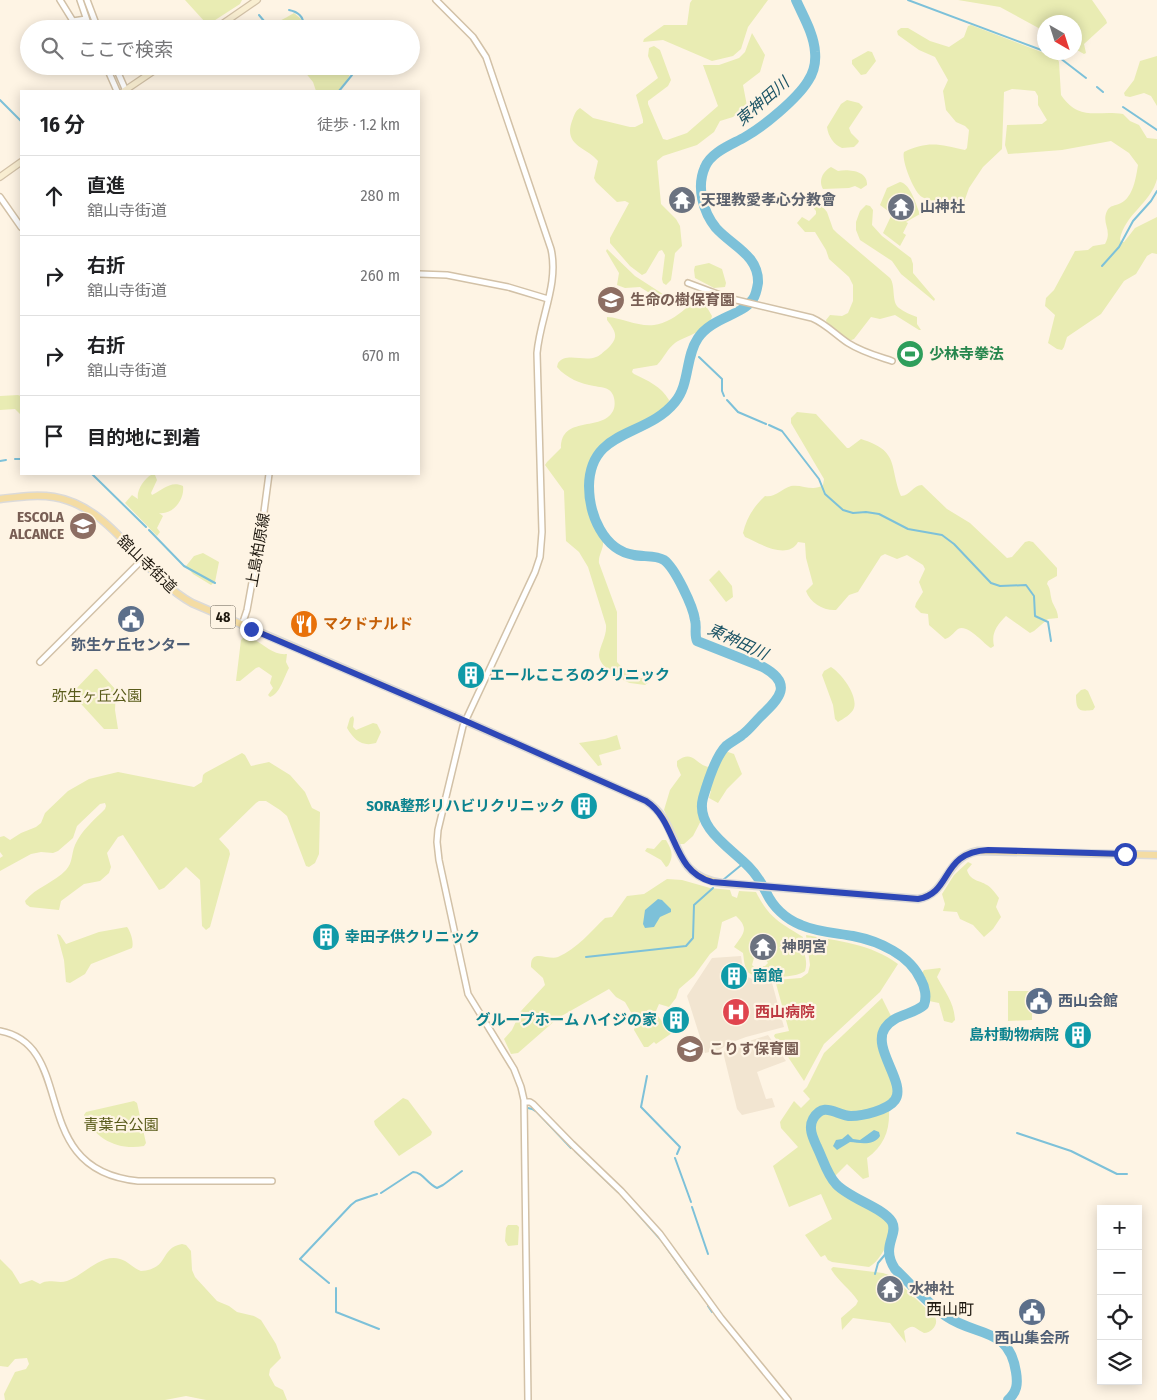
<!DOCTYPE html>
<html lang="ja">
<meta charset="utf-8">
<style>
body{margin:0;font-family:"Fira Sans Condensed","Noto Sans JP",sans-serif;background:#f2f2f2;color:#202124}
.controls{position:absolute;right:15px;bottom:15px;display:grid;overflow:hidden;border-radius:0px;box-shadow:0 2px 12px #0003}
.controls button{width:45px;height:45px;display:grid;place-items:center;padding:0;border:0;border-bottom:1px solid #e0e0e0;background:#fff;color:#202124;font:25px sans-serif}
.compass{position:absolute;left:1037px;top:15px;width:45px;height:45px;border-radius:50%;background:#fff;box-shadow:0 2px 12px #0003;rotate:141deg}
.stop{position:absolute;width:15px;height:15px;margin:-11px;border:4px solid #2d47b8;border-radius:50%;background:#fff}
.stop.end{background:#2d47b8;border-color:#fff;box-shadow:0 1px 5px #0008}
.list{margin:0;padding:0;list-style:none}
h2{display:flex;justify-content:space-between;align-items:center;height:65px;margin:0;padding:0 20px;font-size:21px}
h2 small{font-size:16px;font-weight:400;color:#757577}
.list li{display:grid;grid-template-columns:32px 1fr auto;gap:15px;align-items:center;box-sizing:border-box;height:80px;padding:0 20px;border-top:1px solid #e0e0e0}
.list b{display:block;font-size:19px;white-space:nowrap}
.list p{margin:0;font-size:16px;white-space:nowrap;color:#757577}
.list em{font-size:16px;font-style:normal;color:#757577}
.icon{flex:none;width:28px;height:28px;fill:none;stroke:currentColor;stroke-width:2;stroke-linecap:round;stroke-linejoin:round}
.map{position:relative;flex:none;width:1157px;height:1400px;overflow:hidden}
.search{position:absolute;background:#fff;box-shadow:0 2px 12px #0003;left:20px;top:20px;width:400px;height:55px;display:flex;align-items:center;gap:12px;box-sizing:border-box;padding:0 18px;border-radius:28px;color:#757577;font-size:19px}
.panel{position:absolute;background:#fff;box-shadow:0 2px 12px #0003;left:20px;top:90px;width:400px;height:385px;border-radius:0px}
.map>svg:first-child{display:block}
.medical{fill:#f2e5d1}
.green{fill:#e9ecb3;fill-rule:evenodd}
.water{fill:#7dc1d9}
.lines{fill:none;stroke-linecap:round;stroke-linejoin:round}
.stream{stroke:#7dc1d9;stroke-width:2}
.river{stroke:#7dc1d9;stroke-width:10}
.tertiary-casing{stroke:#d2c1a7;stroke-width:8}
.secondary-casing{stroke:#d2c1a7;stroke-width:8}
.primary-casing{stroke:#dbdad9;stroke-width:9}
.tertiary{stroke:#fff;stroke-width:5}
.secondary{stroke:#f9eed1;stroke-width:5.5}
.primary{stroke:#f4dca3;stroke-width:6}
.route{stroke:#2d47b8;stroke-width:6}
.labels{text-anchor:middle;stroke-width:4.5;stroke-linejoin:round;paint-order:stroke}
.shield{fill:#fef4e4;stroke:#615a4f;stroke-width:1}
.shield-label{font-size:14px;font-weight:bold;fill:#1e180f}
.worship-label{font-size:15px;font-weight:bold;fill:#5b616d;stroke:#fef4e4;text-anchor:start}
.education-label{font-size:15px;font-weight:bold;fill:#785e54;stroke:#fef4e4;text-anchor:start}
.leisure-label{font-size:15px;font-weight:bold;fill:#27864d;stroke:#fef4e4;text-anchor:start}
.street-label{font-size:15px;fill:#1e180f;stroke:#fef4e4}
.food-label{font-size:15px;font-weight:bold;fill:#c56008;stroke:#fef4e4;text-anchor:start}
.service-label{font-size:15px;font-weight:bold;fill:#4e5e75;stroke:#fef4e4}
.culture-label{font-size:15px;font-weight:bold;fill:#0d838f;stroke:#fef4e4;text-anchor:start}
.park-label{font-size:15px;fill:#595b1a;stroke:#fef4e4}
.health-label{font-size:15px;font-weight:bold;fill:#be3a42;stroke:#fef4e4;text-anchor:start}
.water-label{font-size:16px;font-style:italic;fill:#1c5465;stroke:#fef4e4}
.neighbourhood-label{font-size:16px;fill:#1e180f;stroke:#fef4e4}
</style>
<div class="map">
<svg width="1157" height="1400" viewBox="0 0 1157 1400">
<rect width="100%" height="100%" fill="#fef4e4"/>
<path class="medical" d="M741 956 743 969 748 977 752 979H771L784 1027 746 1037 730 1043 719 1050 705 1053 687 996 712 958Z
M768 1035 786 1061 757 1072 766 1099 772 1098 775 1107 742 1115 737 1109 723 1052 737 1045Z"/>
<path class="green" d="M185 0H242L240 4 209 24 205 22Z
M692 0H768L748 27 741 49 733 56 712 61 663 40 643 42 644 39 664 25H687L690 3Z
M958 0H1092L1106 20 1107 23 1084 44 1086 53 1084 54 1075 49 1074 22H1044V31L1000 7Z
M294 13 301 19 302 29H260L261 26C272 27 283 19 294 13Z
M971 25 1057 58 1059 62 1061 95C1080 122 1096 110 1123 114L1130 121 1139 125 1147 138 1157 139C1157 151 1157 167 1157 179 1151 203 1125 214 1120 239L1121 242H1124L1135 228 1157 217V254L1152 253 1147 256 1136 274 1124 281 1101 314 1067 337 1064 347 1062 350 1057 349 1048 343 1055 315 1045 306 1046 298 1054 290 1075 251 1088 250 1093 246 1105 244C1113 230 1101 224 1107 211 1110 205 1115 206 1121 203 1133 197 1136 178 1138 165L1129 153 1111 141 1062 150 1008 154 1005 145 1007 125 1042 124 1047 120 1038 105V96L1035 91 1012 89 1004 92 1002 149 983 167 969 188 964 202C956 207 930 202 922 197 914 193 901 160 904 152 929 140 941 145 965 150L967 148 969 130 965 126 956 122 946 110 943 91 948 80 935 57 919 50 898 35 897 31 901 28H908L930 41 949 47 964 37 968 26Z
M752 33 765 55 760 72 743 85 747 106 733 117 720 121 714 132 697 145 663 156 657 161 661 204 676 219 680 226 682 246 675 253 671 280 666 285 663 283 662 279 665 255 662 250 659 251 646 273 642 275 630 266 610 243V238L629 203 625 201 617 202 596 182 594 178 598 161C587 147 563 146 572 121 574 116 575 111 580 108L593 118 630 127H635L643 123V120L636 95 658 78 648 56 649 48 654 46 660 50 671 80 668 86 648 101V104L663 139 667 140 687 133 718 106 703 65H719L739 58 745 52Z
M868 51 872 52 876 61 866 74 861 75 852 64V60Z
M1157 56V106L1151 96 1144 93 1130 97 1125 96 1124 93 1134 80 1140 61Z
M300 66H351C352 77 344 83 338 91H316L313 82Z
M847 100 859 103 863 107 849 128 851 133 859 141 858 143 854 147 842 148C834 145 828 136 827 127L841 104Z
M831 167 838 171C849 169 868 171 867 185L861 189 855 186 849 188 823 189C818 181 823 171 831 167Z
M900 182C911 184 916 205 920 214L906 222 908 223 903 233 906 235 900 246 883 233 892 214 880 205 887 188Z
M814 196 827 212 833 229 837 233 890 278C896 286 891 302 899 308 904 312 911 315 917 317V324L921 330H919L895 315 880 319 871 317 854 339 849 341 827 324 826 320 830 315 842 316 848 313 853 301V285L849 277 829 259 826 250 815 232H805L797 223 802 217 809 221 816 214V211L806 199 808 197Z
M866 205 870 206 873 210 872 225 882 236 911 258 913 264V273L935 299 934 301 901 274 892 261 860 240 856 230V222L860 211Z
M607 249 635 276 669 298V303H665L640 287 625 288 617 285 619 273 606 251Z
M709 263 722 269 726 283 725 287 714 288 695 278 694 270 695 266Z
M702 299 712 316C709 332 686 335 675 343 667 349 664 358 657 365L633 369 632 372 634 374C648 381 661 386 669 400 666 425 601 428 589 465 584 482 586 504 593 521 596 527 602 534 603 541 604 549 598 555 599 563L617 612V662L630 676 647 679 649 682 645 685C640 684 635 684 630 683 620 679 599 667 599 655 600 645 607 636 606 625L588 567 579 552 566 541 564 491 545 465 547 462 561 448C561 415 602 432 613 411 616 405 615 394 609 390 605 387 599 387 594 386 581 384 566 378 557 367L558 363C566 352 584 362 596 357 600 356 603 352 606 350 619 338 617 333 607 320V317C623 318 638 327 654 325 665 324 677 316 685 309 691 305 695 300 702 299Z
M18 395 21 396V415L15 409 0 410V396Z
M797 412 816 414 847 448H849L861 439C900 451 889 466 901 496 910 496 913 485 922 485L947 509 970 523 1007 558 1012 557 1025 542 1029 541 1033 542 1057 568V576L1048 581 1047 584C1050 588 1050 591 1051 597 1052 605 1058 609 1058 618L1048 619 1034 631 1030 633 1006 616C997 625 991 633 994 646L991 648C983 643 967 623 958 629 953 633 951 637 945 639L929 625 928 614 921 613 915 607 916 603 923 592 919 582 925 569 923 565 907 555 897 559 885 554 881 556 858 592 849 595 836 610C824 611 810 603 806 591L813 584 806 558 805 543 798 542C787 561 759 543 745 537L743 533C746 519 754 506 765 496 775 498 781 489 791 486 802 484 813 492 823 485L824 479 791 423V418Z
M151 475H155L157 480 151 493 152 495C162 490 171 480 183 486 185 499 173 515 159 513L163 516 157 528 160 532 157 536 125 503 132 495 138 499C136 491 144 479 151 475Z
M203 553 219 562 215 582 211 585 193 574 186 566 194 556Z
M719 570 732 586 733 597 726 602 709 580Z
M245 636C260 639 271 656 287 654L286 662 289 668C284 677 280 694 270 697L268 695 273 688 270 683 272 676 259 667 256 668 240 681H236L241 640Z
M831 667C841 673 858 695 854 708 852 714 843 719 838 722L835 719 833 705 822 675 824 671Z
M95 669H97L116 690 115 710 118 729H104L72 694 73 692Z
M1085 689 1088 691 1095 707 1093 710C1078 712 1076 710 1076 695L1081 690Z
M353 716 354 719 353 727 356 730 373 723 377 724 381 732 376 743C362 747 354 740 347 728L350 718Z
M617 735 621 749 599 755 602 765 598 766 579 743 605 739Z
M728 752 734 754 742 774 727 789 718 803 709 798 711 791 702 793 700 798 706 806V811L693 836 684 844H680L664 810 670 790 681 775 677 766V761C693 749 695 764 708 767L719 754Z
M242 753 245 755 251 766 269 762 290 775 305 792 312 808 320 812 319 854 315 863 309 867 306 866 287 816 280 810 266 801H259L256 803 219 839 229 850 230 854 210 927 206 930 202 926 200 880 186 867 164 888 159 890 123 835 118 837 107 853 111 867 109 873 100 881 84 884 61 901 59 910 30 907 26 904 25 901C36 887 54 883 66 870 73 862 71 855 75 845 81 831 94 820 105 809L106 806 105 803 100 804 77 826 73 838 58 851 53 853 41 852 31 854 0 871V858L3 856 0 852V837L4 836 10 840 21 833 36 827 41 823 45 813 68 791 89 779 118 772 194 787 202 782 203 775 205 773Z
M662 840H666C672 850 674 856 668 866L666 867 661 860 645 851 647 848 654 849Z
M968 862 972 864 967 870C970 881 979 880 987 885 992 888 996 894 999 898L996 907 1001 917 993 929 984 937 973 925 960 919 957 912 943 911 945 904 942 894 954 875Z
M667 879 682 880 710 888 730 890 732 896 737 898 739 891 756 892C769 918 779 922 803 937V942L797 943C805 950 808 962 805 971 798 978 755 980 748 972 744 967 744 959 743 953L734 947C743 934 750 929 736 916L722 922 717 948 710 954 694 976 679 989 676 998 669 1007 659 1004 656 1011V1014L672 1033 656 1044 654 1042 648 1047H644L634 1030 636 1021 625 1002 616 997 609 989 558 1018 518 1053 511 1054 504 1039 512 1030 521 1011 545 985 543 978 531 967C530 947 548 961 558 957 577 949 591 931 605 918L612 917 627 896 644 894ZM763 942 766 943 769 951 761 953 768 963 765 966 755 968 752 965 754 958 751 951Z
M127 927C131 932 134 943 132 948L91 964 85 974 70 983 66 982 64 960 57 934 60 935 66 944 99 932Z
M806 935C837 941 872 944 898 964L880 992 824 1044 804 1081 774 1036 775 1034 789 1031 775 980 801 978 808 973 810 965Z
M940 968 941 969 937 977C945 992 954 1002 955 1020L952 1023 944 1021 939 1003 929 1001 926 984 922 973 924 970Z
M1008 991H1032V1020L1008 1021Z
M882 998 892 1018C869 1034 885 1059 892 1080 894 1084 897 1090 895 1095 892 1108 874 1109 863 1111 858 1112 853 1114 848 1113 842 1112 837 1107 830 1107 818 1106 809 1117 809 1128 809 1138 815 1148 819 1157 830 1182 837 1194 864 1206 873 1210 883 1214 889 1222 897 1232 879 1263 869 1267L832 1262 828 1260 825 1255 821 1257 820 1256 805 1235 832 1219 821 1194 789 1207 773 1166 798 1147 781 1128 780 1122 794 1101 801 1108 810 1099 803 1091 807 1087 824 1053Z
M403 1098 408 1100 432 1132 431 1135 399 1156 375 1125 374 1121Z
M134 1101 137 1103 146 1143 144 1146C119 1151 94 1139 84 1115L86 1112Z
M889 1110C890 1130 884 1146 867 1158L869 1177 863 1179 847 1164 834 1177C827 1164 797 1112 829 1112 835 1112 841 1116 847 1118 857 1120 879 1114 889 1110Z
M508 1225H517L519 1227 518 1245 508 1246 505 1241 506 1228Z
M182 1244 186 1245 191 1251 192 1270 195 1277 217 1301 229 1306 237 1312 254 1316 261 1320 276 1344 281 1358 270 1369 269 1375 275 1386 283 1390 287 1400H206L186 1396 165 1400H5L4 1394 15 1372 26 1369 29 1364 27 1358 15 1359 8 1367 0 1366V1259L12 1271 20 1284 32 1280 40 1284C48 1278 58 1284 67 1281 83 1276 101 1253 120 1259 128 1261 133 1268 141 1271 170 1269 159 1248 182 1244Z
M833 1267 883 1273 892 1276 935 1317C939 1324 932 1333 924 1333 914 1328 914 1323 904 1331L906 1343 890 1323 853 1318 842 1330 841 1318 856 1305 858 1301C850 1289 838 1281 831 1269Z"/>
<path class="water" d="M658 899 662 900 671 909V912L660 917 654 927 645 928 643 924 645 910Z
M874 1130 879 1132 880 1136C874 1146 860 1143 850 1142L837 1150 833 1146 836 1140 842 1139 848 1134 853 1139 860 1140Z"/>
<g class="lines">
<path class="stream" d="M908 0 1044 51
M289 10C299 12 305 18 303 29
M259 15 264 21
M1048 52 1060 58 1086 78
M1097 87 1103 92
M339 91 352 75V66
M0 100 21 121
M1123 107 1157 130
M1102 266 1119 247 1133 221 1151 201 1157 191
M692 350 694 352
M699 357 722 379V391L724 396
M727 400 738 412 766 424
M769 425 782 431 819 479 825 494 843 510 853 513 866 512 879 514 908 529 942 535 954 544 991 583 1000 586 1026 585 1034 596 1035 616 1048 622 1051 641
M15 459H21
M0 461 6 460
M92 474 146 527
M149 530 184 566 215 583
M723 880 745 862
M586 957 686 946 693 938 694 905 713 888
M647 1076 641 1107 680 1147 677 1154
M528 1108 532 1109 537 1112 571 1148
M1017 1133 1071 1151 1117 1174H1127
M575 1151 618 1192
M675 1158 691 1202
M381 1193 413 1172C423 1172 427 1184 437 1188L443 1185 462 1171
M623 1197 661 1240 696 1289
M692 1207 708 1254
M875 1274 878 1263 888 1251
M329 1283 300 1259 351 1205 356 1201 377 1194
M336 1288V1312L379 1329
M708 1306 712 1312"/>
<path class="river" d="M796 0C803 16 814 34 815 52 816 62 814 72 808 81 797 99 763 127 745 137 731 145 711 152 705 167 696 187 703 212 716 228 732 246 759 255 758 283 757 289 756 295 753 299 742 316 712 317 698 338 685 357 690 384 675 402 646 438 590 428 589 486 589 514 603 550 634 555 643 557 656 555 664 560 675 568 693 606 695 620 697 627 694 634 697 641L763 667C794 684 779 699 761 716 754 723 749 730 742 735 737 739 731 742 726 746 716 756 707 784 703 798 695 828 731 848 749 867 757 875 761 882 766 892 773 907 786 919 801 925 817 932 836 933 853 936 879 941 910 955 921 980 925 987 927 997 924 1005 913 1015 894 1014 885 1028 871 1048 907 1083 895 1100 888 1110 863 1116 851 1116 837 1116 824 1100 813 1119 808 1128 813 1138 817 1147 823 1159 827 1175 836 1184 850 1199 884 1208 892 1222 899 1235 880 1246 895 1269 911 1284 927 1303 946 1316 976 1337 1009 1326 1016 1372 1018 1384 1017 1392 1008 1400"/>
<g class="tertiary-casing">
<path id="tertiary" d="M60 0 73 21 86 19
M80 0 90 29
M87 0 98 29
M436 0 473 37 486 57 551 249C559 284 540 318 537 353L542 532 540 557 535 572 463 726 438 830 437 842 439 860 468 994 514 1069 521 1087 524 1100 528 1400
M106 66 117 91
M115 66 126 91
M0 197 21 227
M419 274 447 275 508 287 548 299
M688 283 728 298 812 318C826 324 836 335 848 343 862 352 877 356 892 361
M242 625 247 610 262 527 269 474
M40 662 142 560
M0 1031C79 1046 25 1170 138 1181H272
M524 1102H530L533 1104 572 1144 621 1191 660 1234 721 1318 788 1400"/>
</g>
<g class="secondary-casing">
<path id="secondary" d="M215 29 257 0
M124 91 161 66
M0 177 21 162"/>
</g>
<g class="primary-casing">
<path id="primary" d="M0 499C18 497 36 494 54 497 114 507 141 575 192 603L470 723 646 801C684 825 666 876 722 883L918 899C949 894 944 857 978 851L1157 855"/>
</g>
<use href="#tertiary" class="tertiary"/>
<use href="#secondary" class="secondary"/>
<use href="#primary" class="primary"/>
</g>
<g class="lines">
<path class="route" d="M251 629 470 723 646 801C678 822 671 871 712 882L918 899C953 893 940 852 988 850L1125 854"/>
</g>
<defs>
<g id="temple-disc" transform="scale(1.4375)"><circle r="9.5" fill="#6b7280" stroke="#fef4e4"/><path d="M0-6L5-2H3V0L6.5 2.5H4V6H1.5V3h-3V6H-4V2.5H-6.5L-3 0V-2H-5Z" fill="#fff"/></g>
<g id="school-disc" transform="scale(1.4375)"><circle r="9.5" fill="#8d6e63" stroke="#fef4e4"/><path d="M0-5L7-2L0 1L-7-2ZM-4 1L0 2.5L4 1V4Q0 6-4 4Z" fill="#fff"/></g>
<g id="stadium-disc" transform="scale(1.4375)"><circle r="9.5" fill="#2e9e5b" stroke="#fef4e4"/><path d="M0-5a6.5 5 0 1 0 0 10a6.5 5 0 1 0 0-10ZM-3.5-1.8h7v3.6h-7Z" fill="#fff"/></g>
<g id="civic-disc" transform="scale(1.4375)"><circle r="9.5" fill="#5c6f8a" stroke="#fef4e4"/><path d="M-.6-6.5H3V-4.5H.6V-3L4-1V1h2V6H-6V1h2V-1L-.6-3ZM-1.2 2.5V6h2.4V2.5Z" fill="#fff"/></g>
<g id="restaurant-disc" transform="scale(1.4375)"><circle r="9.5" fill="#e8710a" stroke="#fef4e4"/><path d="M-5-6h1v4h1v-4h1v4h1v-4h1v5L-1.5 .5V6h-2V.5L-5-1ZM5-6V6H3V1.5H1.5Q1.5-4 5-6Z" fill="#fff"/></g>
<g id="building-disc" transform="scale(1.4375)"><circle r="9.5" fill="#0f9aa8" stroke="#fef4e4"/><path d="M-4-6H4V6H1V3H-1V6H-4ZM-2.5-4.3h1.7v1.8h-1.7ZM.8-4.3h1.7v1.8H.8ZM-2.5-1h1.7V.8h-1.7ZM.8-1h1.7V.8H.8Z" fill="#fff"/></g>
<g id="hospital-disc" transform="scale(1.4375)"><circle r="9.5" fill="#e0444e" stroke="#fef4e4"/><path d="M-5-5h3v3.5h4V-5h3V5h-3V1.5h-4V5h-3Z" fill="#fff"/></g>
</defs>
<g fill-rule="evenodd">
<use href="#temple-disc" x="682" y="200"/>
<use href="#temple-disc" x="901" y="207"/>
<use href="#school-disc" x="611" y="300"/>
<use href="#stadium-disc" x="910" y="354"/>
<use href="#school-disc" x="83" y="526"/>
<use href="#civic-disc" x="131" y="619"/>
<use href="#restaurant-disc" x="304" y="624"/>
<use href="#building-disc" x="471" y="675"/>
<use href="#building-disc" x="584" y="806"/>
<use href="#building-disc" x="326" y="937"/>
<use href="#temple-disc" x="763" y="947"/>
<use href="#building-disc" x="734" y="976"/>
<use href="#civic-disc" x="1039" y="1001"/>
<use href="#hospital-disc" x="736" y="1012"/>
<use href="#building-disc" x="676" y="1020"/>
<use href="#building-disc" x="1078" y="1035"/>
<use href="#school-disc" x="690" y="1049"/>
<use href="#temple-disc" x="890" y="1289"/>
<use href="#civic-disc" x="1032" y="1312"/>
</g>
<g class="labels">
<rect class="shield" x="210.5" y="605.5" width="25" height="23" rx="4"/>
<g class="shield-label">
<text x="223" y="622">48</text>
</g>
<g class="worship-label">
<text x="701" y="205">天理教愛孝心分教會</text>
<text x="920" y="212">山神社</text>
<text x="782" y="952">神明宮</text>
<text x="909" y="1294">水神社</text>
</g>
<g class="education-label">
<text x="630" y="305">生命の樹保育園</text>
<text x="64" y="522" text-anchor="end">ESCOLA<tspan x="64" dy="17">ALCANCE</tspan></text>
<text x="709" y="1054">こりす保育園</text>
</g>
<g class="leisure-label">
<text x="929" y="359">少林寺拳法</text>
</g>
<g class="street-label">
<text transform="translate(258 550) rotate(-80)" y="5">上島柏原線</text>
<text transform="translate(147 564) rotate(44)" y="5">舘山寺街道</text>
</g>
<g class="food-label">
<text x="323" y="629">マクドナルド</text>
</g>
<g class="service-label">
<text x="131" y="650">弥生ケ丘センター</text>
<text x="1058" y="1006" text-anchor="start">西山会館</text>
<text x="1032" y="1343">西山集会所</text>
</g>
<g class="culture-label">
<text x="490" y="680">エールこころのクリニック</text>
<text x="565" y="811" text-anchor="end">SORA整形リハビリクリニック</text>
<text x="345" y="942">幸田子供クリニック</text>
<text x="753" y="981">南館</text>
<text x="657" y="1025" text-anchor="end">グループホーム ハイジの家</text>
<text x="1059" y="1040" text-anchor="end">島村動物病院</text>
</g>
<g class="park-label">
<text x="97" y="701">弥生ヶ丘公園</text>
<text x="121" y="1130">青葉台公園</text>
</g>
<g class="health-label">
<text x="755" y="1017">西山病院</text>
</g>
<g class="water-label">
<text transform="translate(762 101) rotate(-41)" y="6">東神田川</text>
<text transform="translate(738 641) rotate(25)" y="6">東神田川</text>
</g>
<g class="neighbourhood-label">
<text x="950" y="1315">西山町</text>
</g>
</g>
</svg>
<div class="controls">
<button>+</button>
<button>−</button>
<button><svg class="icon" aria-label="locate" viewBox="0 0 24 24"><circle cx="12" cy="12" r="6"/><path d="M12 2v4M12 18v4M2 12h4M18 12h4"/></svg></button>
<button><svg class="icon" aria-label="layers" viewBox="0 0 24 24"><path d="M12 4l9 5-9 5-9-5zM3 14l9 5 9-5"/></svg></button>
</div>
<svg class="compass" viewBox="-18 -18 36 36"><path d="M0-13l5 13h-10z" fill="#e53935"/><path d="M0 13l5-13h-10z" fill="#757577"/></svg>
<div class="stop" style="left:1125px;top:854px"></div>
<div class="stop end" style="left:251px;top:629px"></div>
<div class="search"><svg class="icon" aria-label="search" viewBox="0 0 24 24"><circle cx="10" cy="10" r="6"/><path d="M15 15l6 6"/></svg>ここで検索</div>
<section class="panel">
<h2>16 分<small>徒歩 · 1.2 km</small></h2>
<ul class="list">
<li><svg class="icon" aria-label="ahead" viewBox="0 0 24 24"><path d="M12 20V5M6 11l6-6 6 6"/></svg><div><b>直進</b><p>舘山寺街道</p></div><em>280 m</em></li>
<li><svg class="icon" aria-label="right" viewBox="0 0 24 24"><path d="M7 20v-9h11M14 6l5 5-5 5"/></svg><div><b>右折</b><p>舘山寺街道</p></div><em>260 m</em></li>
<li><svg class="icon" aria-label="right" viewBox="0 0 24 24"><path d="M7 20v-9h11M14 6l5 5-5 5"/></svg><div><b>右折</b><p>舘山寺街道</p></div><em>670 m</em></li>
<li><svg class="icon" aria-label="arrive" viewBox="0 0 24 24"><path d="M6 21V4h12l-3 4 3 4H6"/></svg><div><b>目的地に到着</b></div></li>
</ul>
</section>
</div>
